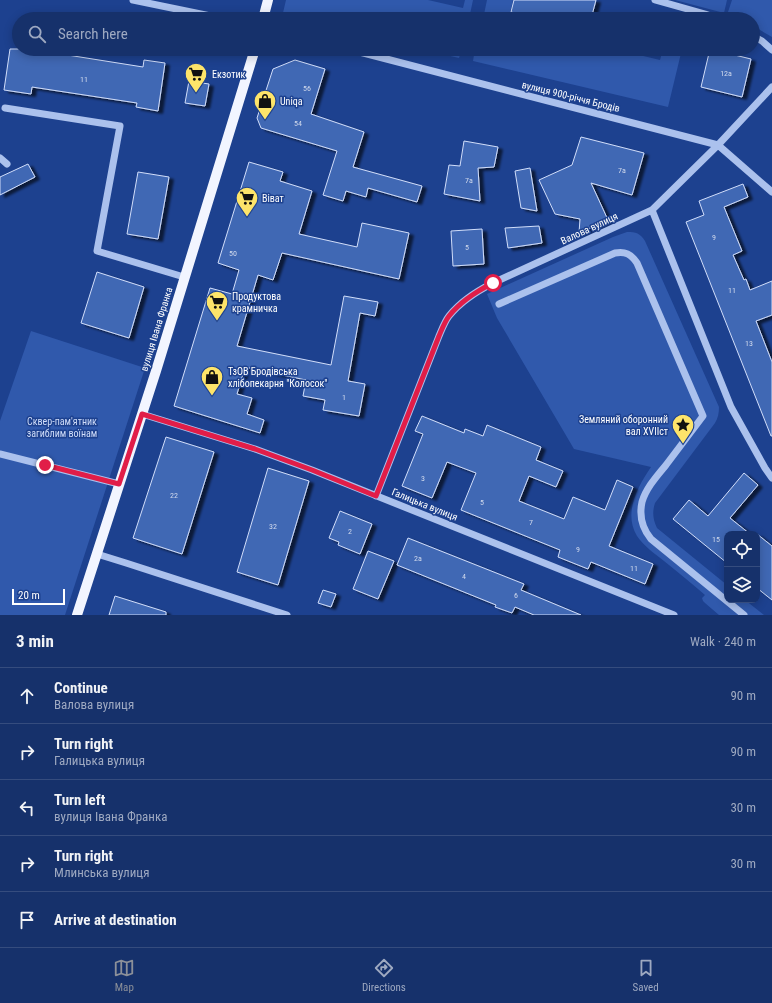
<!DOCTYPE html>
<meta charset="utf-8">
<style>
body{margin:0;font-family:"Roboto Condensed",sans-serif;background:#233d73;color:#f1f3f6}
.controls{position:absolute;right:12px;bottom:12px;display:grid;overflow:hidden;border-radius:8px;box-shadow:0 2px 10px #0003}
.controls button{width:36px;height:36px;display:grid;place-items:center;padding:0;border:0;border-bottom:1px solid #354c7e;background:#16316b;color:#f1f3f6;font:20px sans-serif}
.scale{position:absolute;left:12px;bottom:10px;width:53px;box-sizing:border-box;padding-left:4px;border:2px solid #fff;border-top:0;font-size:11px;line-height:14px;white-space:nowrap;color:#fff;-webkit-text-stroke:3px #1d418f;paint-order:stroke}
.stop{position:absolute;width:12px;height:12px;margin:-9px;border:3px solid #e11d48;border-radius:50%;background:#fff}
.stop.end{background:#e11d48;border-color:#fff;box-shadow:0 1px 4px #0008}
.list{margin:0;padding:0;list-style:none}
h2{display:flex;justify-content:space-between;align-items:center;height:52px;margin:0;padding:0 16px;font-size:17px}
h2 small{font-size:13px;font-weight:400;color:#9ea9c1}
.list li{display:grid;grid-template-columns:26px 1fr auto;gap:12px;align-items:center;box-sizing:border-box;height:56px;padding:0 16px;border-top:1px solid #354c7e}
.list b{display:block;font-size:15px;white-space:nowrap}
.list p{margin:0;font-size:13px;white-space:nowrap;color:#9ea9c1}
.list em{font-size:13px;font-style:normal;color:#9ea9c1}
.icon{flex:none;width:22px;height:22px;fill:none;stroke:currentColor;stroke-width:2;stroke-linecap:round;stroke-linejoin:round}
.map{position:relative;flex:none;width:772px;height:615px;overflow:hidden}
.search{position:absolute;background:#16316b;box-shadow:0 2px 10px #0003;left:12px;right:12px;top:12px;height:44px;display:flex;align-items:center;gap:10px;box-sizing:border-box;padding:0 14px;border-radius:22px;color:#9ea9c1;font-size:15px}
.sheet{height:332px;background:#16316b}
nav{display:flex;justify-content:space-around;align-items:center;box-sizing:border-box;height:56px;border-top:1px solid #354c7e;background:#16316b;font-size:11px;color:#9ea9c1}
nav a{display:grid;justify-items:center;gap:2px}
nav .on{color:#8c9099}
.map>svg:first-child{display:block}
.green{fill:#3059ac}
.building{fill:#4167b4;stroke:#d1defa;filter:url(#shadow)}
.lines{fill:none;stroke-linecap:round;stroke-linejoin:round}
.minor{stroke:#abc1ed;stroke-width:7}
.major{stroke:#f2f5ff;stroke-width:10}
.route{stroke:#e11d48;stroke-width:5}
.labels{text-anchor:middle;stroke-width:3;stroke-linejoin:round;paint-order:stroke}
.number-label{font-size:8px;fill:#d0d9ec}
.poi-label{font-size:10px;fill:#fff;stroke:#1d418f;text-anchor:start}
.street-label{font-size:10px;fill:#fff;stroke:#1d418f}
.park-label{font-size:10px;fill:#d1defa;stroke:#1d418f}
</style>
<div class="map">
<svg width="772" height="615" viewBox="0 0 772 615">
<defs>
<filter id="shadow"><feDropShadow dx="4.5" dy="2.5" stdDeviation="1" flood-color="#0009"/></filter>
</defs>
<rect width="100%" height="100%" fill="#1d418f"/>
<path class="green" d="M286 0H428L463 8 465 0H473L469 19H292L282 17Z
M487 0H513L510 13 537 19H483Z
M675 0H727L724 13Z
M732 0H772V37L753 26V19H741L728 12Z
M420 49H462L459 58Z
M475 49H614L660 60 663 49H682L668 107 473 61Z
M627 232C636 232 640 233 645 241L719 407C719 413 718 418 715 423L655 503C652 512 653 520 657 528L727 585V600H745L764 615H719L705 603 703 601 702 598 705 595C692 584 678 572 664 561 655 554 644 546 637 536 623 513 638 486 651 467L574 449 497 318 487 294 613 237Z
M31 331 145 368 65 615H0V421Z"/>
<path class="building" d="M514 0H596L591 19H540L511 12Z
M10 49H37L36 50 143 67 144 60 165 63 158 111 136 107 137 103 32 87 31 94 4 90Z
M710 49 751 59 742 97 701 87Z
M295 60 325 69 311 114 364 132 353 167 422 186 417 202 368 188 366 197 346 191 343 201 323 195 337 151 261 128 257 118 273 69Z
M189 81 209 84 205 106 185 103Z
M581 137 644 153 632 195 591 183 608 220 579 233 580 219 555 214 539 180 572 165Z
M464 141 498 147 494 167 478 168 480 201 444 194 449 165 460 166Z
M249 162 283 172 280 181 312 191 299 234 357 247 362 223 409 233 399 279 282 253 273 280 258 275 237 346 331 365 344 296 378 302 375 316 360 313 348 381 365 384 359 416 323 410 325 400 303 396 306 380 245 367 237 394 252 398 247 414 264 420 260 433 174 406 210 288 232 294 239 270 218 263Z
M28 164 35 177 0 195V177Z
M530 168 537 211 521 208 515 171Z
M138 172 169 177 158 239 127 234Z
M743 184 748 197 724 207 742 251 733 255 744 280 746 279 750 290 772 281V315L756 321 772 362V436H771L686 222 704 215 699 201Z
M539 226 542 243 508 248 505 228Z
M482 229 484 264 453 266 451 231Z
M97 272 144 287 129 338 81 323Z
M422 416 464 433 465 429 483 436 487 425 541 447 536 460 563 471 556 487 529 476 519 501 564 519 573 497 605 510 617 480 633 487 609 546 653 564 645 584 591 562 588 569 558 557 560 550 461 510 476 473 447 462 432 498 402 486 423 434 415 431Z
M166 437 214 452 182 554 133 538Z
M268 468 309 481 278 585 237 572Z
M744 473 758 485 730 518 750 534H727V563L673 519 689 500 708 516Z
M340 511 372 524 360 554 338 545 339 542 329 538Z
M757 534 772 546V600L757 588Z
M408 538 524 584 521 590 581 615H534L515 607 512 613 495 607 496 605 397 565Z
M368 551 394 561 378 599 353 589Z
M323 590 336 594 331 607 318 603Z
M115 596 166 612V615H109Z"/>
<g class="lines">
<path class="minor" d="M133 0 225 19
M655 0 705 14 720 19
M753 36 762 41 772 50
M348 49 718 145 772 192
M5 108 120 126 97 251 184 277
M0 158 7 164
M652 210 718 145 772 87
M499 304 615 253C625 251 631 254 637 263L703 416C691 432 678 449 666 465 657 476 646 488 642 502 639 516 642 528 651 539L744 615
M142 414 255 449 312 470 674 615
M0 454 119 484
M376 496 439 336C442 329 445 321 449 316 461 301 477 291 493 283L652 210 731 407 765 468 772 478
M97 554 126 563 287 615"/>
<path class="major" d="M263 19 268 0
M77 615 156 371 255 49"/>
</g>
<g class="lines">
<path class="route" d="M45 465 119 484 142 414 255 449 312 470 376 496 439 336C442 329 445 321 449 316 461 301 477 291 493 283"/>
</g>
<defs>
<g id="supermarket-pin" transform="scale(1.15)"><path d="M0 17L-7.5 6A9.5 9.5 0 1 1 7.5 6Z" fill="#fde46a" stroke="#1d418f"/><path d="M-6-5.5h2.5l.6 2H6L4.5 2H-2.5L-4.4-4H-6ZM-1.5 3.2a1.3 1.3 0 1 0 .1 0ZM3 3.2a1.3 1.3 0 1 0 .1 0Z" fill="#111"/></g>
<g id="shop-pin" transform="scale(1.15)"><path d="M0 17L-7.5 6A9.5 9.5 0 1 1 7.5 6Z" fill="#fde46a" stroke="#1d418f"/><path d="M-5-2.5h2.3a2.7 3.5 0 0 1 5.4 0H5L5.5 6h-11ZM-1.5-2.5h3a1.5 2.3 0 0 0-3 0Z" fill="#111"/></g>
<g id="sight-pin" transform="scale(1.15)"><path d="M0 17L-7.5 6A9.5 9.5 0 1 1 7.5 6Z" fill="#fde46a" stroke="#1d418f"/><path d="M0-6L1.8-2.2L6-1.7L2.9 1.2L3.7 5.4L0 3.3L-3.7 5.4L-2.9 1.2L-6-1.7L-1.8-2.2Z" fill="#111"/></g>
</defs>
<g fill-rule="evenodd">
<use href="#supermarket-pin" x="196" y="74"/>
<use href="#shop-pin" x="265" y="101"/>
<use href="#supermarket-pin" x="247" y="198"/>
<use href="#supermarket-pin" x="217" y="302"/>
<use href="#shop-pin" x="212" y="377"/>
<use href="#sight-pin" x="683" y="425"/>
</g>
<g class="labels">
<g class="number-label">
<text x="726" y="76">12а</text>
<text x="84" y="82">11</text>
<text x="307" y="91">56</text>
<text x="298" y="126">54</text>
<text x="622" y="173">7а</text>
<text x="469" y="183">7а</text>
<text x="714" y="240">9</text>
<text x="467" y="250">5</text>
<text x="233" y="256">50</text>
<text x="732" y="293">11</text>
<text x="749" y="346">13</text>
<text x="344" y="400">1</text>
<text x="423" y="481">3</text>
<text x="174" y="498">22</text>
<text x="482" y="505">5</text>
<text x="531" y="525">7</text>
<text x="273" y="529">32</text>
<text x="350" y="534">2</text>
<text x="716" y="542">15</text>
<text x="578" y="552">9</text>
<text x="418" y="561">2а</text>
<text x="634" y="571">11</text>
<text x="464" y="579">4</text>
<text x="516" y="598">6</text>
</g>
<g class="poi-label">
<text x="212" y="78">Екзотик</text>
<text x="280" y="105">Uniqa</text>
<text x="262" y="202">Віват</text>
<text x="232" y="300">Продуктова<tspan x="232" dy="12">крамничка</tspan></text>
<text x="228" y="375">ТзОВ Бродівська<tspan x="228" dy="12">хлібопекарня "Колосок"</tspan></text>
<text x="668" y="423" text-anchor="end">Земляний оборонний<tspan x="668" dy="12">вал XVIIст</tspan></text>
</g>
<g class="street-label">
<text transform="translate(571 96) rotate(14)" y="4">вулиця 900-річчя Бродів</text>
<text transform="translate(589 228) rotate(-25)" y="4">Валова вулиця</text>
<text transform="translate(156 329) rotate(-73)" y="4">вулиця Івана Франка</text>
<text transform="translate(425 504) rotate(22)" y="4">Галицька вулиця</text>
</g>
<g class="park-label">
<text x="62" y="425">Сквер-пам'ятник<tspan x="62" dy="12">загиблим воїнам</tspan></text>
</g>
</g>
</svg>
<div class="controls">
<button><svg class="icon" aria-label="locate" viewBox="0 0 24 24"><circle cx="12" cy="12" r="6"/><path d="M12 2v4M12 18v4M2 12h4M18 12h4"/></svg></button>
<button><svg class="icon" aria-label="layers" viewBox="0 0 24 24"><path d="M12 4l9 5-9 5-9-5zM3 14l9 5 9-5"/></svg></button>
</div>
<div class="scale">20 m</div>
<div class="stop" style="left:493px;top:283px"></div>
<div class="stop end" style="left:45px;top:465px"></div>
<div class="search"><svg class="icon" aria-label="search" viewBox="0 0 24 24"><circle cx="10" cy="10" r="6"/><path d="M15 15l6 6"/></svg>Search here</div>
</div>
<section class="sheet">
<h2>3 min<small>Walk · 240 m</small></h2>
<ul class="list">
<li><svg class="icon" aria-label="ahead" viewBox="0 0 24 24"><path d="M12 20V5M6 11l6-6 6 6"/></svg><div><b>Continue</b><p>Валова вулиця</p></div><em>90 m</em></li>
<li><svg class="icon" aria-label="right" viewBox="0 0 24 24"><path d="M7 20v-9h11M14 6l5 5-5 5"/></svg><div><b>Turn right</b><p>Галицька вулиця</p></div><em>90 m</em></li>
<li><svg class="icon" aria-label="left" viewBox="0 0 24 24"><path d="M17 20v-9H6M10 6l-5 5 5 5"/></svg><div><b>Turn left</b><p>вулиця Івана Франка</p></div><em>30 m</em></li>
<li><svg class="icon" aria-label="right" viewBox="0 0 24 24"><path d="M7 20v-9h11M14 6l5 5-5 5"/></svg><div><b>Turn right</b><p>Млинська вулиця</p></div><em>30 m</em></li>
<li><svg class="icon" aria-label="arrive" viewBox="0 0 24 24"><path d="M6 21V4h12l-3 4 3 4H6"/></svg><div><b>Arrive at destination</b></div></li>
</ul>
</section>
<nav>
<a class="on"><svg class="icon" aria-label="map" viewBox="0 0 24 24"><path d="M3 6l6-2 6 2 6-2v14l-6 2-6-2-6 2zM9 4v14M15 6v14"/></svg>Map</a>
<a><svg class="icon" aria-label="directions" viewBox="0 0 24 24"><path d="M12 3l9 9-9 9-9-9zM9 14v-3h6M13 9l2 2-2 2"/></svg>Directions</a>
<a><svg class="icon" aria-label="saved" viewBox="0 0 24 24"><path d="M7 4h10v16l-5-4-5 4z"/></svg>Saved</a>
</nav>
